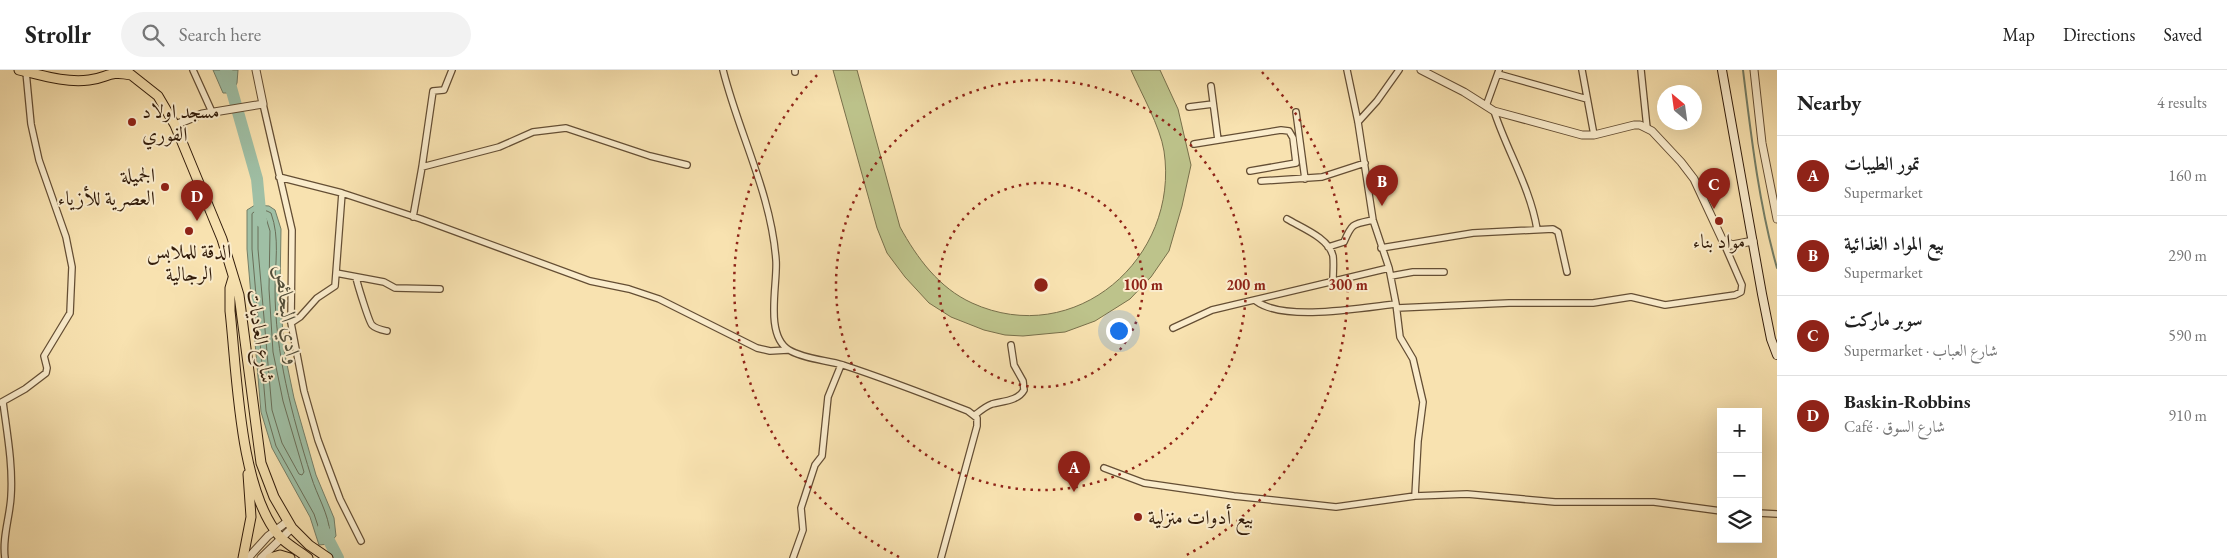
<!DOCTYPE html>
<meta charset="utf-8">
<style>
body{margin:0;font-family:"EB Garamond",Amiri,serif;background:#f2f2f2;color:#222}
.controls{position:absolute;right:15px;bottom:15px;display:grid;overflow:hidden;border-radius:0px;box-shadow:0 5px 20px #0002}
.controls button{width:45px;height:45px;display:grid;place-items:center;padding:0;border:0;border-bottom:1px solid #e0e0e0;background:#fff;color:#222;font:25px sans-serif}
.compass{position:absolute;left:1657px;top:15px;width:45px;height:45px;border-radius:50%;background:#fff;box-shadow:0 5px 20px #0002;rotate:331deg}
.you{position:absolute;left:1118px;top:260px;width:18px;height:18px;margin:-12px;border:4px solid #fff;border-radius:50%;background:#1a73e8;box-shadow:0 0 0 8px #1a73e833}
.badge{display:grid;place-items:center;width:32px;height:32px;border-radius:50%;background:#8f2418;color:#fff;font-size:16px;font-weight:700}
.pin{position:absolute;translate:-50% -41px;filter:drop-shadow(0 1px 2px #0008)}
.pin::after{content:'';position:absolute;top:26px;width:18px;height:15px;background:inherit;clip-path:polygon(0 0,100% 0,50% 100%)}
.list{margin:0;padding:0;list-style:none}
h2{display:flex;justify-content:space-between;align-items:center;height:65px;margin:0;padding:0 20px;font-size:21px}
h2 small{font-size:16px;font-weight:400;color:#767676}
.list li{display:grid;grid-template-columns:32px 1fr auto;gap:15px;align-items:center;box-sizing:border-box;height:80px;padding:0 20px;border-top:1px solid #e0e0e0}
.list b{display:block;font-size:19px;white-space:nowrap}
.list p{margin:0;font-size:16px;white-space:nowrap;color:#767676}
.list em{font-size:16px;font-style:normal;color:#767676}
.icon{flex:none;width:28px;height:28px;fill:none;stroke:currentColor;stroke-width:2;stroke-linecap:round;stroke-linejoin:round}
.map{position:relative;flex:none;width:1777px;height:488px;overflow:hidden}
header{display:flex;align-items:center;gap:30px;box-sizing:border-box;height:70px;padding:0 25px;background:#fff;border-bottom:1px solid #e0e0e0}
header strong{font-size:24px}
nav{display:flex;gap:28px;margin-inline-start:auto;font-size:18px}
.search{width:350px;height:45px;background:#f2f2f2;display:flex;align-items:center;gap:12px;box-sizing:border-box;padding:0 18px;border-radius:28px;color:#767676;font-size:19px}
main{display:flex}
aside{flex:1;background:#fff}
.map>svg:first-child{display:block}
.green{fill:#bdc38b;stroke:#78704b}
.water{fill:#9fbfa5;stroke:#747e67}
.lines{fill:none;stroke-linecap:round;stroke-linejoin:round}
.shore{stroke:#696e58;stroke-width:1}
.stream{stroke:#747e67;stroke-width:2}
.river{stroke:#9fbfa5;stroke-width:12}
.minor-casing{stroke:#644e34;stroke-width:8}
.tertiary-casing{stroke:#644e34;stroke-width:9}
.secondary-casing{stroke:#331d0b;stroke-width:10}
.primary-casing{stroke:#331d0b;stroke-width:11}
.minor{stroke:#faeccc;stroke-width:5.5}
.tertiary{stroke:#faeccc;stroke-width:7}
.secondary{stroke:#faeccc;stroke-width:8}
.primary{stroke:#f8e2b0;stroke-width:9}
.ring{fill:none;stroke:#8f2418;stroke-width:2.5;stroke-dasharray:2.5 5}
.poi-dot{fill:#8f2418;stroke:#faeccc;stroke-width:2}
.labels{text-anchor:middle;stroke-width:4;stroke-linejoin:round;paint-order:stroke}
.poi-label{font-size:20px;fill:#331d0b;stroke:#faeccc;text-anchor:start}
.street-label{font-size:20px;fill:#331d0b;stroke:#faeccc}
.water-label{font-size:21px;font-style:italic;fill:#534e39;stroke:#faeccc}
.centre{fill:#8f2418;stroke:#faeccc;stroke-width:2.5}
.ring-label{font-size:15px;text-anchor:middle;font-weight:bold;fill:#8f2418;stroke:#faeccc;stroke-width:4;stroke-linejoin:round;paint-order:stroke}
</style>
<header>
<strong>Strollr</strong>
<div class="search"><svg class="icon" aria-label="search" viewBox="0 0 24 24"><circle cx="10" cy="10" r="6"/><path d="M15 15l6 6"/></svg>Search here</div>
<nav><a>Map</a><a>Directions</a><a>Saved</a></nav>
</header>
<main>
<div class="map">
<svg width="1777" height="488" viewBox="0 0 1777 488">
<rect width="100%" height="100%" fill="#f8e2b0"/>
<filter id="stains"><feTurbulence type="fractalNoise" baseFrequency=".004" numOctaves="4"/><feColorMatrix values="0 0 0 0 .2 0 0 0 0 .09 0 0 0 0 .02 0 0 0 .5 -.17"/></filter>
<radialGradient id="worn" r=".72"><stop offset=".6" stop-color="#630" stop-opacity="0"/><stop offset="1" stop-color="#630" stop-opacity=".3"/></radialGradient>
<path class="green" d="M833 0H857L900 157C917 188 939 218 972 233 1075 280 1180 188 1164 81 1160 56 1141 23 1131 0H1160L1178 39 1191 95 1182 136 1169 181 1151 207 1130 229 1095 251 1065 262 1023 266 1005 265 984 260 951 247 929 233 905 207 887 183 877 158Z"/>
<path class="water" d="M213 0H238L237 13 232 23H223Z
M255 135 269 136 275 140 281 159 280 219 284 280 294 328 316 405 334 448 336 466 329 474 319 475 310 447 272 378 261 342 247 179V140Z"/>
<g class="lines">
<path class="shore" d="M257 140 267 141 271 143C280 168 275 193 275 219 275 283 292 345 311 406 317 426 329 444 330 464L326 469 322 468 314 444 276 376 266 341 252 179V144Z
M261 146 266 148 270 161 269 219 273 282 283 331 304 402 302 405 299 404 282 373 272 340 258 179V149Z"/>
<path class="stream" d="M1743 0C1751 65 1759 135 1777 198"/>
<path class="river" d="M226 0 257 109 261 151
M323 459 338 488"/>
<g class="minor-casing">
<path id="minor" d="M193 0 212 42
M723 0C739 64 771 123 776 190 778 213 764 265 789 280 804 289 826 290 843 295 886 309 927 325 968 341L977 348V356L941 488
M795 0V2
M1347 0 1358 52 1373 150 1389 198 1396 234 1400 267 1413 289 1423 332 1418 371 1415 426
M1582 0 1594 65
M1641 0 1647 58
M1498 4 1587 29
M1211 16 1218 70
M263 34 292 160 291 253 304 321 318 370 340 429 361 471
M1486 36 1499 0
M1189 37 1213 34
M1494 41C1507 81 1530 117 1537 159
M1296 42 1305 109
M1358 52 1377 31 1399 0
M1194 74 1281 60 1289 61 1293 68 1296 93 1250 101
M422 97 499 77 533 62 566 58 650 86 687 95
M279 107 342 123 421 149 590 211 629 219 659 229 757 278 770 281 788 280
M1261 111 1322 107 1365 93
M413 147 422 97 433 21 444 20 452 0
M1287 149C1302 158 1329 168 1333 186 1334 194 1333 203 1333 210
M1328 177 1344 172C1352 153 1353 154 1373 150
M1381 178 1473 163 1553 159 1558 162 1567 202
M336 203 384 212 395 218 440 219
M1391 206 1413 202H1444
M356 207C357 213 369 252 372 255 376 259 382 260 387 261
M1256 231C1284 252 1361 238 1396 234
M1397 238 1509 233H1593L1631 227 1665 235 1735 225 1741 222 1742 215 1722 169
M291 253 300 247 317 228 335 216 342 123
M1173 258 1212 240 1389 198
M3 332C7 363 13 395 11 426 10 447 2 467 5 488
M0 333 25 319 46 303 47 298 44 286 70 243 72 197 66 167 39 90 31 54 26 2
M975 345C980 341 986 336 992 334 1003 331 1018 331 1024 320L1023 311 1014 295 1011 275
M1104 398 1144 413 1234 426 1336 437 1415 426 1467 424 1555 432H1654L1721 441
M1758 443 1777 444
M793 488 803 460 801 438 815 395 822 386 828 327 841 295"/>
</g>
<g class="tertiary-casing">
<path id="tertiary" d="M1421 0 1464 22 1494 41 1582 65H1594L1634 55H1640L1652 61 1681 92 1694 109 1722 169 1732 175 1753 171
M1754 0 1762 73 1777 149
M175 55 202 44 263 34 256 0
M248 488 268 466 288 451
M261 488 292 458"/>
</g>
<g class="secondary-casing">
<path id="secondary" d="M1722 0 1762 224 1771 269 1777 285"/>
</g>
<g class="primary-casing">
<path id="primary" d="M19 0C41 5 65 13 89 10 108 8 108 0 131 5
M125 0 158 26 175 55 222 169 239 225 261 393 274 427 292 458 309 475 328 488
M233 208 230 218V241C237 302 239 420 280 467 288 475 299 481 308 488
M243 488 251 447 248 404
M270 488 280 485 290 488"/>
</g>
<use href="#minor" class="minor"/>
<use href="#tertiary" class="tertiary"/>
<use href="#secondary" class="secondary"/>
<use href="#primary" class="primary"/>
</g>
<g class="ring">
<circle cx="1041" cy="215" r="102"/>
<circle cx="1041" cy="215" r="205"/>
<path d="M899 487A307 307 0 0 1 820 2M1262 2A307 307 0 0 1 1183 487"/>
</g>
<g class="poi-dot">
<circle cx="132" cy="52" r="5"/>
<circle cx="165" cy="117" r="5"/>
<circle cx="1719" cy="151" r="5"/>
<circle cx="189" cy="161" r="5"/>
<circle cx="1138" cy="447" r="5"/>
</g>
<g class="labels">
<g class="poi-label">
<text x="142" y="48">مسجد اولاد<tspan x="142" dy="23">الفوري</tspan></text>
<text x="155" y="112" text-anchor="end">الجميلة<tspan x="155" dy="23">العصرية للأزياء</tspan></text>
<text x="1719" y="178" text-anchor="middle">مواد بناء</text>
<text x="189" y="188" text-anchor="middle">الدقة للملابس<tspan x="189" dy="23">الرجالية</tspan></text>
<text x="1148" y="454">بيع أدوات منزلية</text>
</g>
<g class="street-label">
<text transform="translate(261 266) rotate(81)" y="7">شارع العاديات</text>
</g>
<g class="water-label">
<text transform="translate(288 245) rotate(83)" y="7">وادي البحائص</text>
</g>
</g>
<circle cx="1041" cy="215" r="8" class="centre"/>
<g class="ring-label">
<text x="1143" y="220">100 m</text>
<text x="1246" y="220">200 m</text>
<text x="1348" y="220">300 m</text>
</g>
<rect width="100%" height="100%" filter="url(#stains)"/>
<rect width="100%" height="100%" fill="url(#worn)"/>
</svg>
<div class="controls">
<button>+</button>
<button>−</button>
<button><svg class="icon" aria-label="layers" viewBox="0 0 24 24"><path d="M12 4l9 5-9 5-9-5zM3 14l9 5 9-5"/></svg></button>
</div>
<svg class="compass" viewBox="-18 -18 36 36"><path d="M0-13l5 13h-10z" fill="#e53935"/><path d="M0 13l5-13h-10z" fill="#767676"/></svg>
<div class="you"></div>
<div class="pin badge" style="left:1074px;top:422px">A</div>
<div class="pin badge" style="left:1382px;top:136px">B</div>
<div class="pin badge" style="left:1714px;top:139px">C</div>
<div class="pin badge" style="left:197px;top:151px">D</div>
</div>
<aside>
<h2>Nearby<small>4 results</small></h2>
<ul class="list">
<li><span class="badge">A</span><div><b>تمور الطيبات</b><p>Supermarket</p></div><em>160 m</em></li>
<li><span class="badge">B</span><div><b>بيع المواد الغذائية</b><p>Supermarket</p></div><em>290 m</em></li>
<li><span class="badge">C</span><div><b>سوبر ماركت</b><p>Supermarket · شارع العباب</p></div><em>590 m</em></li>
<li><span class="badge">D</span><div><b>Baskin-Robbins</b><p>Café · شارع السوق</p></div><em>910 m</em></li>
</ul>
</aside>
</main>
